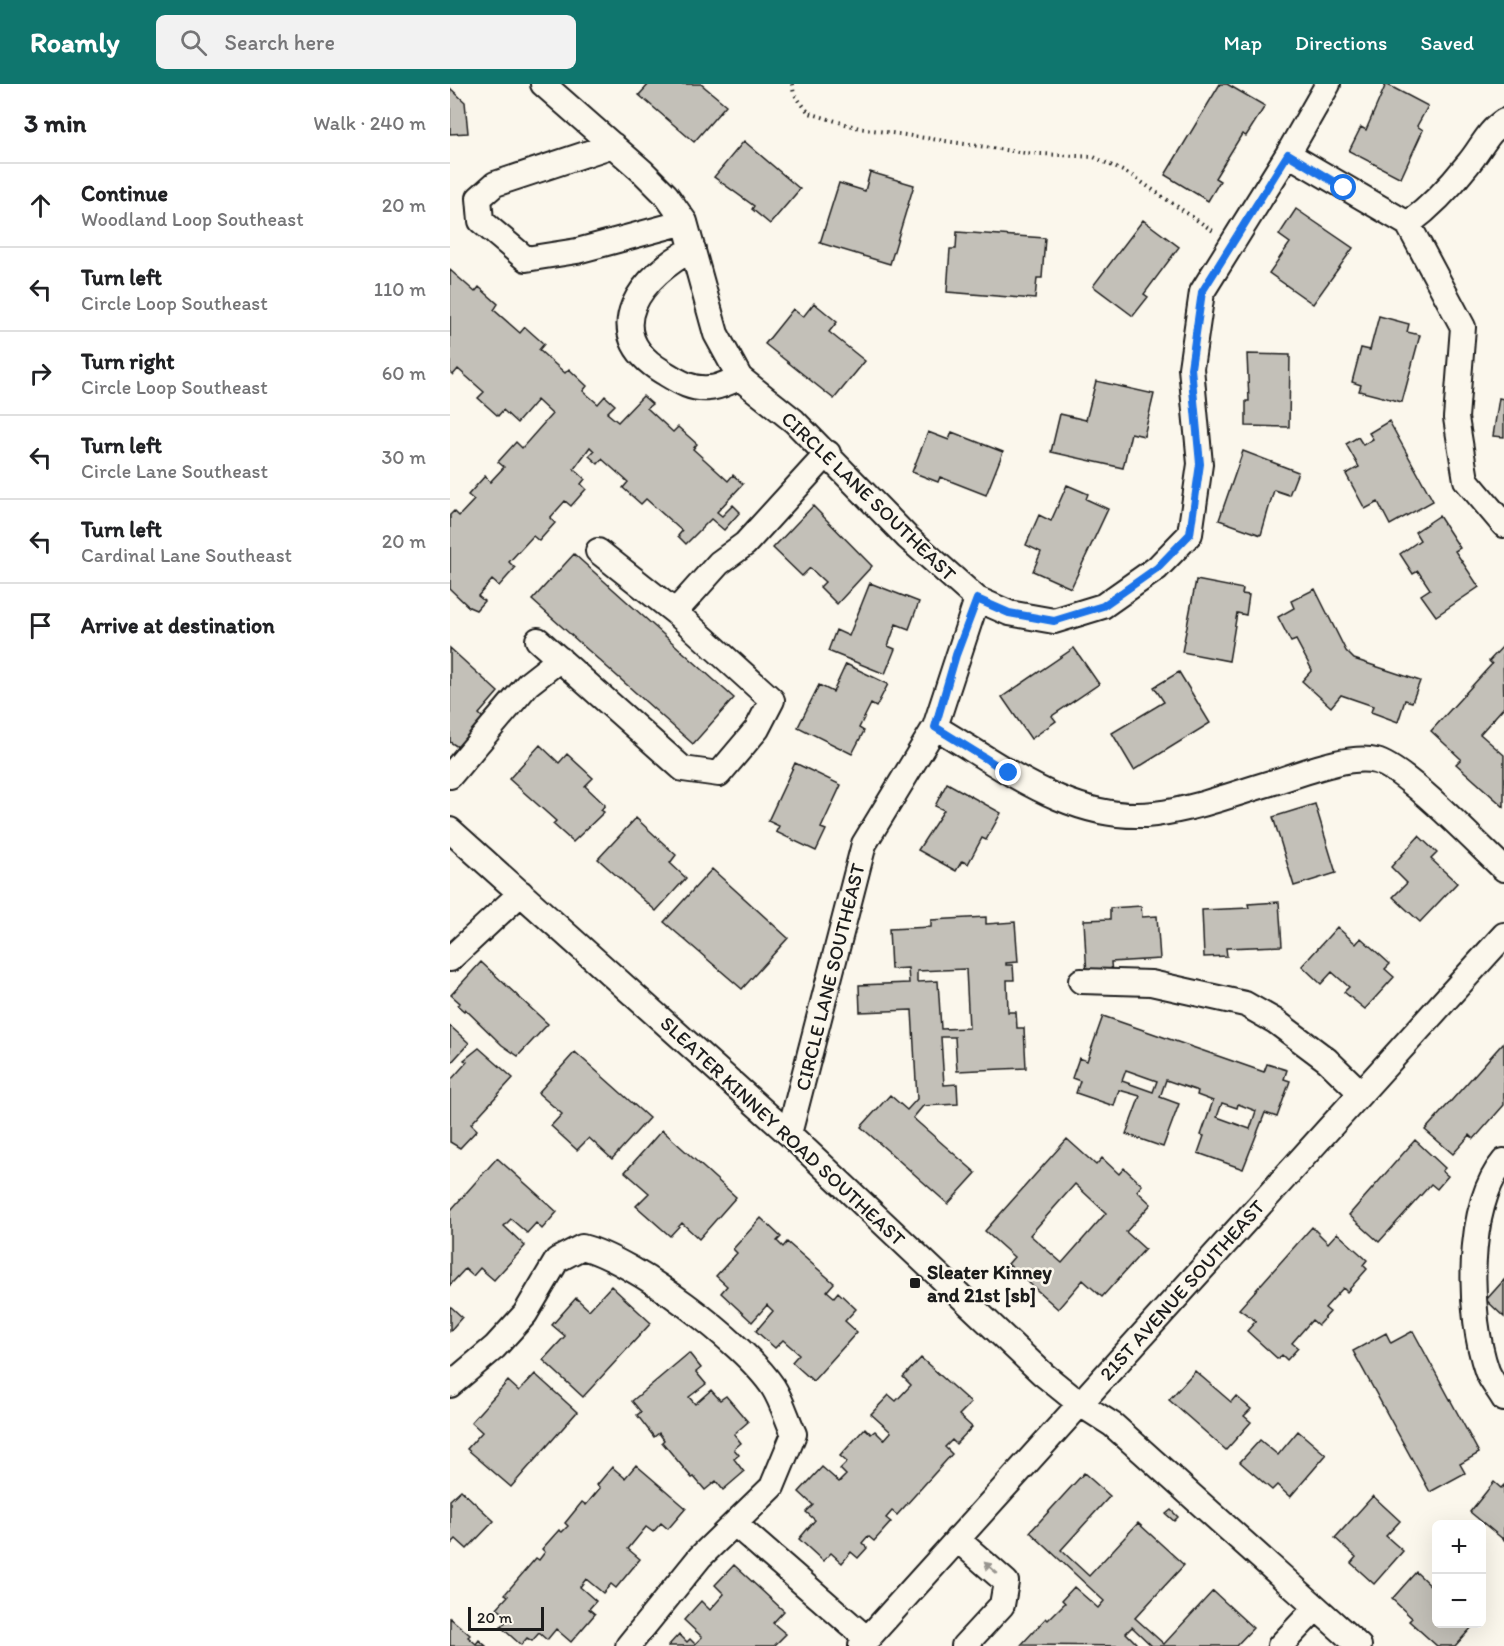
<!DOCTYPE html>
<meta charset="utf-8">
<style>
body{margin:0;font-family:Itim,sans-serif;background:#f2f2f2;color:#202124}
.controls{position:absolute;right:18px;bottom:18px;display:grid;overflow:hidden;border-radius:9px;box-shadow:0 6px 24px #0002}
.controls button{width:54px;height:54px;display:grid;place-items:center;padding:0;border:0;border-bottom:2px solid #e0e0e0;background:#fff;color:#202124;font:30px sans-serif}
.scale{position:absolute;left:18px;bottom:15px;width:76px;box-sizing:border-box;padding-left:6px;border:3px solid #1c1c1c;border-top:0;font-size:16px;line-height:21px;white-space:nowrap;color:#1c1c1c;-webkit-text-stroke:4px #fbf7ec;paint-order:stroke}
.stop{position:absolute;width:18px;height:18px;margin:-14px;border:4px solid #1a73e8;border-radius:50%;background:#fff}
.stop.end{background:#1a73e8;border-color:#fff;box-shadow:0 2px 6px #0008}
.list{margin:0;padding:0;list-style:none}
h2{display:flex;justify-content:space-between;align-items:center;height:78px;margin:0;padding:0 24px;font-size:26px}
h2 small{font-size:20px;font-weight:400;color:#757577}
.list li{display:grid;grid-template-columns:39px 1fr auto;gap:18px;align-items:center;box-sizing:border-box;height:84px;padding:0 24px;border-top:2px solid #e0e0e0}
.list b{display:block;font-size:22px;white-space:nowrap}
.list p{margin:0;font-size:20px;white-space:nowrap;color:#757577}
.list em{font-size:20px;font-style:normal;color:#757577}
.icon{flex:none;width:33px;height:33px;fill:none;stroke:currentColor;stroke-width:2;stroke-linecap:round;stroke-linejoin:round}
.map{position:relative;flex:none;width:1054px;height:1562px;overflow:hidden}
header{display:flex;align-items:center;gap:36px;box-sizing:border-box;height:84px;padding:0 30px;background:#0f766e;color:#fff}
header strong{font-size:28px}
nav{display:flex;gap:33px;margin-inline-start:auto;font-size:21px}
.search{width:420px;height:54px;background:#f2f2f2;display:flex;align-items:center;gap:15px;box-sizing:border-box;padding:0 21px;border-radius:9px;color:#757577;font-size:22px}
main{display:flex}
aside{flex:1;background:#fff}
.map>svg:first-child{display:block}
.building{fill:#c3c0b8;stroke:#1c1c1c;stroke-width:1.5;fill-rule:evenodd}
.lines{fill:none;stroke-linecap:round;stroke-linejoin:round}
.minor-casing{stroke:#1c1c1c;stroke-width:28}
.path{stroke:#1c1c1c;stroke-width:4;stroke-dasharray:1.5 4.5;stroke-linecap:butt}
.minor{stroke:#fbf7ec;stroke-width:24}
.oneway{fill:#97948e}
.route{stroke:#1a73e8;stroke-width:8}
.poi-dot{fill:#1c1c1c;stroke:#fbf7ec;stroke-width:2}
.labels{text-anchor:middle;stroke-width:5;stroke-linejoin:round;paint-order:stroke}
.street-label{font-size:20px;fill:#1c1c1c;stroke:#fbf7ec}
.poi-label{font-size:20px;font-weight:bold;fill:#1c1c1c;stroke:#fbf7ec;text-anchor:start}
</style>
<header>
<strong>Roamly</strong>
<div class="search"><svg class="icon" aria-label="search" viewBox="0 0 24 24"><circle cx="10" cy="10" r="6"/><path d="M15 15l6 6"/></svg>Search here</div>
<nav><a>Map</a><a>Directions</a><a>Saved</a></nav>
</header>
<main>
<aside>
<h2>3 min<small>Walk · 240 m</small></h2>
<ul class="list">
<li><svg class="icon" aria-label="ahead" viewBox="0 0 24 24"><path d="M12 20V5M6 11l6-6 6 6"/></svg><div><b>Continue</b><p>Woodland Loop Southeast</p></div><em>20 m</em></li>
<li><svg class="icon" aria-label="left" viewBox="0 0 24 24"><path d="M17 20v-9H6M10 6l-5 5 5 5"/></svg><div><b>Turn left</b><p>Circle Loop Southeast</p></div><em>110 m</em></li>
<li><svg class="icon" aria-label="right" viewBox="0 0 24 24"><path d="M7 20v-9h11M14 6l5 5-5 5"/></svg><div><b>Turn right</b><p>Circle Loop Southeast</p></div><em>60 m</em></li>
<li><svg class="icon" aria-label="left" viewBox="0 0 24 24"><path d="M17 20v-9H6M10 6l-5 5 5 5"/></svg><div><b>Turn left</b><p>Circle Lane Southeast</p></div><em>30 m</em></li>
<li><svg class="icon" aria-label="left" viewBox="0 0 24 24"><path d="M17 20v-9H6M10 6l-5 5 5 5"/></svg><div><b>Turn left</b><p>Cardinal Lane Southeast</p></div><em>20 m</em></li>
<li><svg class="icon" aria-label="arrive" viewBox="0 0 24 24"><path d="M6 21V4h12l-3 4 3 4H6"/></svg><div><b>Arrive at destination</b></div></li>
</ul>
</aside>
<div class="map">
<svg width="1054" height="1562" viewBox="0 0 1054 1562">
<rect width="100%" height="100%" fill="#fbf7ec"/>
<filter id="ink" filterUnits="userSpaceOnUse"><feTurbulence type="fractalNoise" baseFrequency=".0167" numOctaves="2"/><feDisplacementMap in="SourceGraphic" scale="12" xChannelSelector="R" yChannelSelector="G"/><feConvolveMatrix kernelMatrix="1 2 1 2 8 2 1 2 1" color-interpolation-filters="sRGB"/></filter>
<g filter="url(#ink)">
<path class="building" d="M199 0H251L276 21 244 58 189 11Z
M770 0H777L815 22 796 52 792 50 765 94 770 97 758 117 715 91Z
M936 0 978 22 967 42 973 46 951 94 899 67 911 43 916 46Z
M0 4 15 18 18 49 0 50Z
M294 57 350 105 320 140 302 125 304 122 264 93Z
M420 88 464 101 440 180 370 159 389 99 415 107Z
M846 125 903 164 863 220 819 189 840 159 829 151Z
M693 136 729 163 694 210 698 213 683 232 643 202Z
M507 148 595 154 592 194H587L585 215 497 208 500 165H506Z
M0 186 25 208 29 203 48 220 44 226 70 249 75 243 94 260 89 266 115 289 119 285 137 302 133 307 148 320 155 312 165 321 157 329 168 338 193 312 202 320 197 324 223 348 228 343 247 360 243 365 278 397 283 391 293 400 267 428 272 432 283 421 290 428 274 446 261 435 236 460 228 452 232 447 196 415 191 420 173 404 178 398 152 375 148 380 139 372 144 367 140 363 124 385 135 395 131 400 136 405 121 422 115 417 100 434 105 439 89 457 83 452 59 478 65 484 49 502 42 496 28 512 34 517 26 526 19 523 0 505V431L4 427 9 432 24 416 18 411 35 392 40 398 54 383 48 378 66 358 72 364 102 330 87 316 67 339 53 326 48 332 28 314 34 308 8 285 3 291 0 288Z
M364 219 387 238 379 248 415 277 384 315 315 260 343 225 353 233Z
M929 232 959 240 957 248 970 251 952 318 909 307 911 301 902 298 911 264 920 266Z
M797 270 840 271 839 343 796 342V317H799Z
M646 297 704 310 694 352 681 349 673 384 601 368 610 330 636 336Z
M1049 314 1054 315V353L1043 352Z
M939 337 983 417 940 441 928 418 915 425 896 390 909 383 896 360 908 353 913 361 923 355 919 349Z
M478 348 499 356 502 348 553 368 536 411 490 393 488 398 462 388Z
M793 367 848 388 839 411 824 406 811 451 769 436Z
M617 401 638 410 636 415 658 425 621 504 583 487 591 468 576 461 589 431 601 437Z
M363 422 422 482 387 520 370 503 375 498 360 484 352 492 323 464Z
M989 432 1010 464 1005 467 1029 503 986 532 971 511 980 505 968 487 963 490 950 470 970 456 965 448Z
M124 470 284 614 243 660 82 516Z
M746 496 793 505 792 510 799 511 796 531 787 529 779 577 732 568Z
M420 499 469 518 459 545 446 540 438 562 445 565 435 590 378 567 386 546 399 552Z
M865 505 896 567 904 575 970 597 962 618 955 616 948 638 921 628 923 622 891 611 881 623 852 597 862 586 846 556 841 558 828 533 844 524 841 517Z
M1053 562 1054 623 1030 650 1054 671V723L1006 680 1011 675 981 647 1042 580 1039 577Z
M0 564 48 608 29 630 36 637 11 665 0 658Z
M624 564 649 600 602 632 606 637 581 655 552 613Z
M396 580 438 600 426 623 421 620 409 644 414 647 402 670 348 643 369 601 383 608Z
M729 588 760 639 684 686 662 649 714 618 704 603Z
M90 661 109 679 117 670 143 694 135 702 155 721 151 726 154 728 123 758 103 740 106 737 59 695Z
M345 679 391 701 371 744 376 746 366 767 326 748 329 742 318 737Z
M497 699 551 729 536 756 532 754 518 780 512 777 506 787 468 766 494 726 485 722Z
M865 720 886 789 844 802 823 733Z
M186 734 226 771 220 779 236 794 206 827 148 775Z
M969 752 987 769 981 775 1007 799 970 838 943 813 957 799 941 783Z
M262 785 338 854 292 905 214 838Z
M829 818 832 862 776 864 777 872 754 873 752 826 799 824 798 820Z
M691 822 692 833 707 832 710 875 661 878 662 891 637 893 634 836 660 835V824Z
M536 833V840L565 838 568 878 556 879V881H563L564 896H557L558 928H566L567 944H574L576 984 507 987 505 953H491L494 1001 507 1000 508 1020 473 1022 463 1034 526 1089 498 1120 411 1043 440 1011 457 1026 467 1015 462 926 410 928 409 901 459 899 458 884 441 885 439 845 481 843V836ZM516 885 519 944 491 945 488 897 467 898V887Z
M887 843 906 860 911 854 940 880 935 885 944 893 915 925 894 908 899 903 882 888 871 900 852 882Z
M31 878 98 940 68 972 52 961 15 925 14 927 7 921 10 919 1 911Z
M653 932 814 988 817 980 837 986 834 995 840 997 827 1033 815 1029 793 1085 748 1069 754 1052 751 1051 763 1017 747 1011 748 1007 716 996 710 1013 729 1020 713 1063 676 1050 690 1012 669 1006 664 1022 626 1009 630 997 622 994 629 974 637 977ZM676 986 707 997 703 1008 672 997ZM772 1019 787 1024 788 1020 806 1027 800 1045 767 1033Z
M0 942 19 959 0 980Z
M1054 958V1021L1024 1055 1020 1051 1003 1070 975 1046Z
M29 964 63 994 21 1040 27 1046 10 1064 0 1058V997L17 978 14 976Z
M125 968 199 1034 162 1075 139 1054 127 1066 101 1042 112 1030 88 1009Z
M212 1046 286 1113 249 1155 232 1139 220 1152 186 1122 199 1109 175 1088Z
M617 1055 646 1081 652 1074 669 1090 674 1084 692 1101 687 1107 701 1120 676 1148 695 1165 652 1213 633 1196 608 1225 558 1180 564 1173 535 1147ZM625 1100 656 1129 612 1179 580 1151Z
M965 1056 995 1084 992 1087 998 1092 987 1105 981 1100 929 1158 899 1131Z
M47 1074 107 1128 92 1145 86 1139 77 1149 61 1135 54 1142 75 1162 44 1196 30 1184 23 1192 15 1185 0 1201V1127Z
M311 1134 331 1153 327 1157 333 1163 337 1158 384 1199 377 1207 384 1213 388 1208 406 1225 395 1237 407 1248 363 1297 342 1278 349 1270 333 1256 325 1264 306 1247 323 1227 317 1221 302 1238 271 1209 277 1202 266 1192 287 1169 283 1165Z
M862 1143 878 1159 887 1149 917 1176 913 1181 917 1185 897 1208 893 1204 875 1224 880 1228 868 1241 862 1236 842 1259 848 1264 837 1276 832 1271 828 1275 797 1247 806 1237 789 1225Z
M1054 1196V1233L1036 1216Z
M161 1202 201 1239 133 1313 93 1276 115 1252 102 1241 126 1214 139 1226Z
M0 1222 12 1233 0 1247Z
M963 1247 1029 1369 1010 1380 1015 1389 980 1408 903 1267 936 1249 941 1259Z
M239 1269 251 1284 246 1288 256 1300 239 1313 245 1320 261 1306 270 1316 276 1312 298 1338 284 1350 291 1359 284 1365 289 1371 284 1375 294 1388 273 1406 266 1397 255 1406 244 1393 242 1394 212 1358 214 1356 209 1349 204 1353 187 1331 191 1328 182 1317Z
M471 1274 521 1319 509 1331 522 1343 506 1360 502 1356 495 1363 502 1370 447 1431 442 1427 436 1434 441 1438 424 1457 418 1452 412 1459 417 1464 408 1474 401 1468 392 1479 381 1469 373 1477 349 1455 365 1436 356 1428 363 1421 349 1408 372 1383 389 1398 396 1391 390 1385 397 1378 390 1372 415 1344 421 1350 425 1347 434 1356 441 1348 421 1330 439 1311 446 1317 461 1301 453 1293Z
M745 1287 781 1318 786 1312 801 1325 794 1332 801 1338 776 1366 719 1316Z
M85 1290 127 1328 61 1403 17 1365 32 1348 21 1338 58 1297 69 1307Z
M848 1347 876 1371 840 1413 827 1401 822 1406 790 1378 810 1356 828 1371Z
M186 1381 236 1424 218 1445 211 1439 203 1448 196 1443 178 1465 190 1475 166 1504 161 1500 153 1509 136 1495 130 1503 146 1517 139 1525 145 1530 121 1558 106 1545 97 1556 89 1549 82 1557 77 1554 71 1561 51 1543 59 1534 47 1524 58 1512 55 1510 86 1474 89 1476 95 1468 92 1465 109 1446 112 1448 118 1442 115 1439 132 1418 136 1421 150 1404 147 1401 162 1383 175 1394Z
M634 1389 660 1412 611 1466 639 1492 688 1439 734 1481 685 1534 714 1560 763 1507 803 1544 786 1562H702L682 1543 676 1549 686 1559 683 1562 571 1561 596 1534 598 1536 615 1519 612 1516 624 1503 648 1524 654 1517 580 1448Z
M1044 1398 1051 1404 1054 1401V1456L1020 1428Z
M11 1406 44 1437 17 1465 6 1455 0 1461V1416Z
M923 1412 950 1437 936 1452 953 1467 924 1500 901 1479 906 1473 885 1454Z
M721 1426 728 1433 724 1437 716 1430Z
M284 1481 334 1527 323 1539 336 1550 324 1562H218L229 1550 237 1558 240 1555 245 1560 252 1553 234 1536 251 1517 260 1526 274 1510 265 1501Z
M966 1488 986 1507V1540L1024 1541 1005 1562H987L959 1537 962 1534 942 1515Z
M0 1534 20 1551 18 1553 26 1560 29 1556 36 1562H0Z"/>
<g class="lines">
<g class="minor-casing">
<path id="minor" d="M93 0 192 87 216 111 235 138 266 250 290 294 344 337 457 453 527 515 559 529 604 537 653 522 707 484 740 450 750 380 741 284 752 208 838 70 878 0
M163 61 45 100 29 114 31 137 76 175 127 167 235 138
M838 70 958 140 1013 243 1006 334 1016 396 1054 441
M958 140C981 123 1000 103 1018 80 1031 65 1037 48 1054 37
M243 165C192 191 146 248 213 288 228 297 241 306 259 304 269 304 280 297 290 294
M225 528 269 479 295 460 378 369
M88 556 233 685 269 690 307 645 322 616 225 528 148 467
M485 643C552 682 623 740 705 730 745 725 786 709 824 698 851 690 898 670 926 677 955 684 1028 761 1054 785
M0 692 78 600 110 575
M0 746 339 1050 593 1290 630 1320 663 1341 909 1562
M0 875 71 809
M631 897 701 899 795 920 825 937 877 976 910 1008
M339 1050 414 760 485 643 527 515
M1054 1077C1015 1123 1018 1233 1037 1287 1041 1297 1049 1306 1054 1315
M0 1301 45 1263 75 1230 107 1176 132 1163C184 1176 293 1258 323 1303 332 1317 337 1335 344 1350L322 1403 250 1473 178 1562
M285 1440 417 1555
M507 1455 556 1498 552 1521 514 1562
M411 1562 1054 851
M830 1562 866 1524"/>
</g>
<path class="path" d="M342 0 344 10 359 29 409 44 575 69 644 73 681 91 763 147"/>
<use href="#minor" class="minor"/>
</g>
<defs><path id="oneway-solid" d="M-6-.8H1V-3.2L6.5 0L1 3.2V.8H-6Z" transform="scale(1.5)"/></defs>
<use class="oneway" href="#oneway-solid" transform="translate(541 1484) rotate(-139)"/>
</g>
<g class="lines" filter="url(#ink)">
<path class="route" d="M559 689 485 643 506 571 527 515 559 529 604 537 653 522 707 484 740 450 750 380 741 284 752 208 838 70 894 104"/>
</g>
<rect class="poi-dot" x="459" y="1193" width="12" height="12" rx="3"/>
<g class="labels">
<g class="street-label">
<text transform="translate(419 412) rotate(44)" y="7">CIRCLE LANE SOUTHEAST</text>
<text transform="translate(380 893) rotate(-76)" y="7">CIRCLE LANE SOUTHEAST</text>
<text transform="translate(333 1047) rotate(43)" y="7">SLEATER KINNEY ROAD SOUTHEAST</text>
<text transform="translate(732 1206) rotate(-48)" y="7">21ST AVENUE SOUTHEAST</text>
</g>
<g class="poi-label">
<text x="477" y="1195">Sleater Kinney<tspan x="477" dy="23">and 21st [sb]</tspan></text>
</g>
</g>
</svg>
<div class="controls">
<button>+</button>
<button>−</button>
</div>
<div class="scale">20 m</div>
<div class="stop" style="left:894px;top:104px"></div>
<div class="stop end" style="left:559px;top:689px"></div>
</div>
</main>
